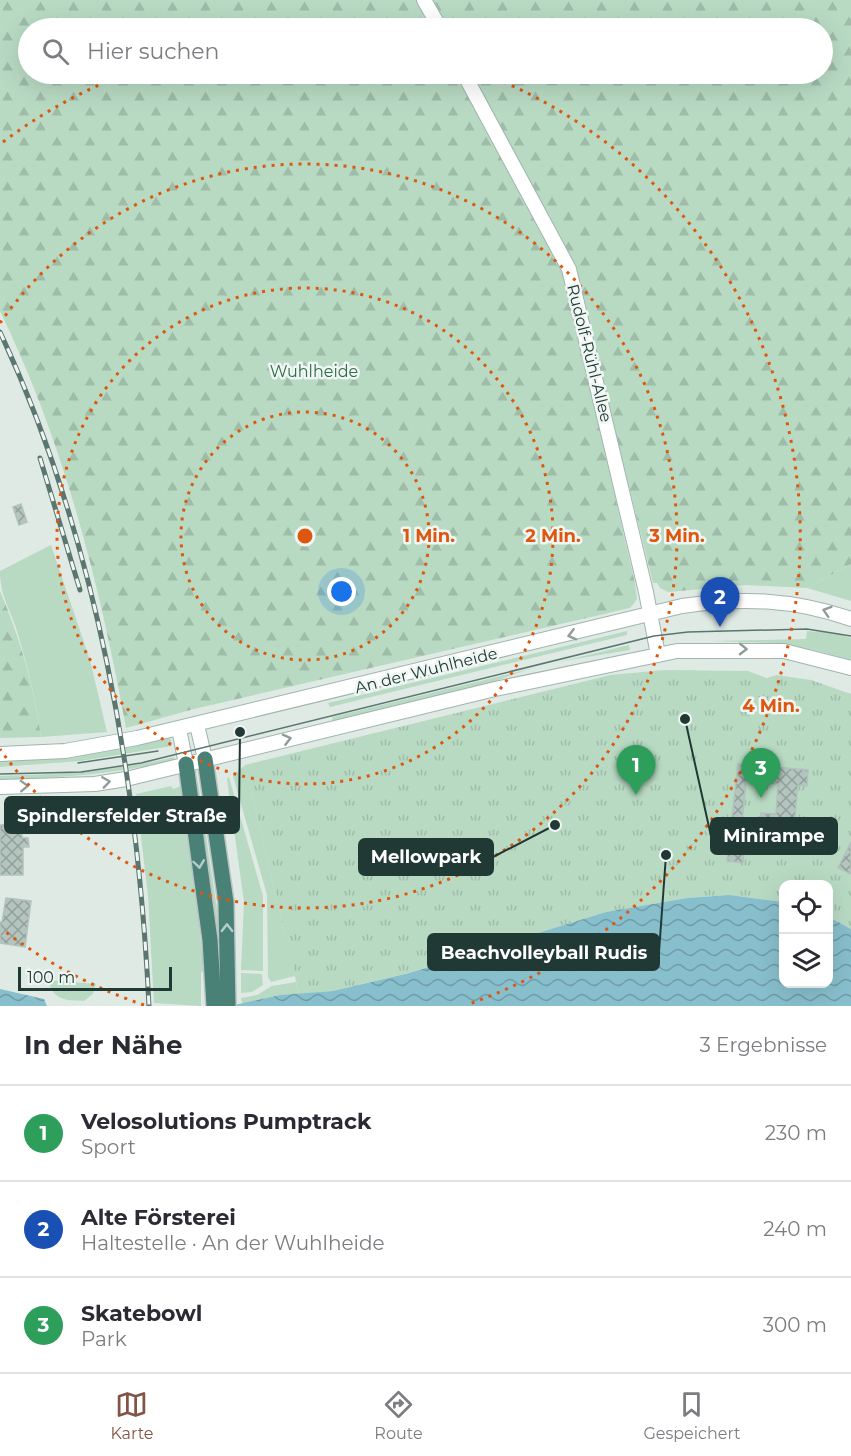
<!DOCTYPE html>
<html lang="de">
<meta charset="utf-8">
<style>
body{margin:0;font-family:Montserrat,sans-serif;background:#f2f2f3;color:#2b2b33}
.controls{position:absolute;right:18px;bottom:18px;display:grid;overflow:hidden;border-radius:12px;box-shadow:0 6px 24px #0002}
.controls button{width:54px;height:54px;display:grid;place-items:center;padding:0;border:0;border-bottom:2px solid #e1e1e2;background:#fff;color:#2b2b33;font:30px sans-serif}
.scale{position:absolute;left:18px;bottom:15px;width:154px;box-sizing:border-box;padding-left:6px;border:3px solid #213934;border-top:0;font-size:16px;line-height:21px;white-space:nowrap;color:#213934;-webkit-text-stroke:4px #eff6f3;paint-order:stroke}
.you{position:absolute;left:342px;top:592px;width:21px;height:21px;margin:-15px;border:4px solid #fff;border-radius:50%;background:#1a73e8;box-shadow:0 0 0 9px #1a73e833}
.badge{display:grid;place-items:center;width:39px;height:39px;border-radius:50%;background:#825445;color:#fff;font-size:20px;font-weight:700}
.pin{position:absolute;translate:-50% -50px;filter:drop-shadow(0 2px 3px #0008)}
.pin::after{content:'';position:absolute;top:32px;width:21px;height:18px;background:inherit;clip-path:polygon(0 0,100% 0,50% 100%)}
.list{margin:0;padding:0;list-style:none}
h2{display:flex;justify-content:space-between;align-items:center;height:78px;margin:0;padding:0 24px;font-size:26px}
h2 small{font-size:20px;font-weight:400;color:#7c7c81}
.list li{display:grid;grid-template-columns:39px 1fr auto;gap:18px;align-items:center;box-sizing:border-box;height:96px;padding:0 24px;border-top:2px solid #e1e1e2}
.list b{display:block;font-size:22px;white-space:nowrap}
.list p{margin:0;font-size:20px;white-space:nowrap;color:#7c7c81}
.list em{font-size:20px;font-style:normal;color:#7c7c81}
.icon{flex:none;width:33px;height:33px;fill:none;stroke:currentColor;stroke-width:2;stroke-linecap:round;stroke-linejoin:round}
.map{position:relative;flex:none;width:851px;height:1006px;overflow:hidden}
.search{position:absolute;background:#fff;box-shadow:0 6px 24px #0002;left:18px;right:18px;top:18px;height:66px;display:flex;align-items:center;gap:15px;box-sizing:border-box;padding:0 21px;border-radius:33px;color:#7c7c81;font-size:22px}
.sheet{height:366px;background:#fff}
nav{display:flex;justify-content:space-around;align-items:center;box-sizing:border-box;height:84px;border-top:2px solid #e1e1e2;background:#fff;font-size:16px;color:#7c7c81}
nav a{display:grid;justify-items:center;gap:3px}
nav .on{color:#825445}
.map>svg:first-child{display:block}
.grass{fill:#b8dac3}
.forest{fill:url(#forest-firs)}
.park{fill:url(#park-tufts)}
.water{fill:url(#water-waves)}
.building{fill:url(#building-cross-hatch);stroke:#b2c3bd;stroke-width:1.5;fill-rule:evenodd}
.lines{fill:none;stroke-linecap:round;stroke-linejoin:round}
.secondary-casing{stroke:#9fb5ae;stroke-width:16}
.trunk-casing{stroke:#bcc4c2;stroke-width:18}
.secondary{stroke:#fff;stroke-width:14}
.trunk{stroke:#4a8177;stroke-width:15}
.tram{stroke:#5b756f;stroke-width:1.5}
.rail-casing{stroke:#5b756f;stroke-width:5}
.rail{stroke:#eff6f3;stroke-width:3;stroke-dasharray:9;stroke-linecap:butt}
.oneway{stroke:#909c9a}
.oneway2{stroke:#b5cdc8}
.ring{fill:none;stroke:#de570e;stroke-width:3;stroke-dasharray:3 6}
.labels{text-anchor:middle;stroke-width:5;stroke-linejoin:round;paint-order:stroke}
.street-label{font-size:16px;fill:#213934;stroke:#eff6f3}
.park-label{font-size:16px;fill:#2d6e4a;stroke:#eff6f3}
.centre{fill:#de570e;stroke:#eff6f3;stroke-width:3}
.ring-label{font-size:18px;text-anchor:middle;font-weight:bold;fill:#de570e;stroke:#eff6f3;stroke-width:5;stroke-linejoin:round;paint-order:stroke}
.leader{fill:none;stroke:#213934;stroke-width:2}
.callout-dot{fill:#213934;stroke:#eff6f3;stroke-width:2}
.callout{fill:#213934;stroke:#213934;stroke-width:2}
.callout-label{font-size:18px;text-anchor:middle;font-weight:bold;fill:#fff}
</style>
<div class="map">
<svg width="851" height="1006" viewBox="0 0 851 1006">
<defs>
<pattern id="forest-firs" width="22" height="20" patternUnits="userSpaceOnUse" patternTransform="scale(1.5)"><rect width="22" height="20" fill="#b8dac3"/><path d="M5 1l3.5 6h-7zM16 11l3.5 6h-7z" fill="#9ebca8"/></pattern>
<pattern id="park-tufts" width="24" height="20" patternUnits="userSpaceOnUse" patternTransform="scale(1.5)"><rect width="24" height="20" fill="#b8dac3"/><path d="M3 7l-1-3M5 7V3M7 7l1-3M15 17l-1-3M17 17v-4M19 17l1-3" fill="none" stroke="#9ebca8"/></pattern>
<pattern id="water-waves" width="16" height="10" patternUnits="userSpaceOnUse" patternTransform="scale(1.5)"><rect width="16" height="10" fill="#88bfcd"/><path d="M0 5q4-4 8 0t8 0" fill="none" stroke="#6f9ca7"/></pattern>
<pattern id="building-cross-hatch" width="8" height="8" patternUnits="userSpaceOnUse" patternTransform="scale(1.5)"><rect width="8" height="8" fill="#b4c4be"/><path d="M0 0l8 8M0 8l8-8" fill="none" stroke="#92a09b"/></pattern>
</defs>
<rect width="100%" height="100%" fill="#dfeae5"/>
<path class="grass" d="M51 545 90 660 107 732 41 737C36 700 27 664 16 628 9 607 0 595 0 571Z
M851 564V601L807 588Z
M627 631V635L330 707 328 703Z
M807 631 835 633 851 638V660L814 650 775 643 711 641 806 639Z
M629 645 630 650C584 658 533 663 490 684L333 722 332 717Z
M163 738 171 739 172 746 81 761 0 767V761L76 755Z
M174 757V760C116 774 59 778 0 780V776C59 774 117 771 174 757Z
M245 765 295 976 271 982 268 977 267 895 233 776Z
M229 777 263 896V971L241 970 244 902 227 779Z
M198 782 219 922 223 984H219L194 783Z
M171 786 173 789 181 786 185 794 204 971 201 972V1006L154 1003 148 896 136 794Z
M241 973 262 974 263 985 252 992 241 993Z
M48 980 96 984 93 994 84 1001C65 1000 54 1001 48 980Z
M296 982 299 994 280 995 242 1004 241 998 257 995 272 986Z"/>
<path class="forest" d="M0 0H417L433 28H28V74H457L562 267 635 583 637 599 630 608 194 709 126 728C100 585 64 443 0 311Z
M430 0H851V564L807 588 746 585 668 592 660 588 657 583H653L575 269 470 74H822V28H446Z
M0 591C20 638 34 686 41 737L0 738Z"/>
<path class="park" d="M665 670 748 671 767 678 777 675 811 680 851 694V929L829 917 828 884H784L783 902 729 895 687 898 606 912 408 973 333 991 299 994 245 765 610 675Z"/>
<path class="water" d="M729 895 783 902 784 984H828L829 917 851 929V1006H230L280 995 333 991 409 973 606 912 687 898Z
M0 989 44 999 47 1006H0Z"/>
<path class="building" d="M21 504 27 522 19 525 13 507Z
M738 764 808 770 807 786 798 785 794 828 781 827 780 837 745 834 743 863 727 861ZM746 781 778 784 776 814 761 813 760 824 742 823Z
M22 824V838H28L29 847H23V875H0V825Z
M851 842V874L838 868Z
M6 898 31 901 25 947 0 943V922H2Z"/>
<g class="lines">
<g class="secondary-casing">
<path id="secondary" d="M424 0 440 28
M464 74 569 269 646 592 658 655
M197 725 205 759
M179 729 186 764
M0 754 65 751 137 738 682 606C741 597 794 599 851 619
M0 787 95 784 126 779 495 689 677 651H784L851 668"/>
</g>
<g class="trunk-casing">
<path id="trunk" d="M205 759 226 902 228 1006
M186 764 210 940 214 1006"/>
</g>
<use href="#secondary" class="secondary"/>
<use href="#trunk" class="trunk"/>
<path class="tram" d="M78 763 158 751
M0 774 81 772 141 763 654 636 688 632 807 629 851 636"/>
<g class="rail-casing">
<path id="rail" d="M0 332C97 539 138 780 149 1006
M40 458 80 590"/>
</g>
<use href="#rail" class="rail"/>
</g>
<defs><path id="oneway-chevron" d="M-2-3.5L2.5 0L-2 3.5" fill="none" stroke-width="1.6" stroke-linecap="round" stroke-linejoin="round" transform="scale(1.5)"/></defs>
<g class="oneway">
<use href="#oneway-chevron" transform="translate(827 611) rotate(-163)"/>
<use href="#oneway-chevron" transform="translate(572 635) rotate(166)"/>
<use href="#oneway-chevron" transform="translate(743 649) rotate(1)"/>
<use href="#oneway-chevron" transform="translate(287 739) rotate(-14)"/>
<use href="#oneway-chevron" transform="translate(106 782) rotate(-8)"/>
<use href="#oneway-chevron" transform="translate(24 786) rotate(-2)"/>
</g>
<g class="oneway2">
<use href="#oneway-chevron" transform="translate(199 864) rotate(82)"/>
<use href="#oneway-chevron" transform="translate(227 928) rotate(-91)"/>
</g>
<g class="ring">
<circle cx="305" cy="536" r="124"/>
<circle cx="305" cy="536" r="248"/>
<path d="M0 323A372 372 0 1 1 0 749"/>
<path d="M144 1005A496 496 0 0 1 3 930M3 142A496 496 0 0 1 123 75M487 75A496 496 0 0 1 466 1005"/>
</g>
<g class="labels">
<g class="street-label">
<text transform="translate(590 353) rotate(76)" y="6">Rudolf-Rühl-Allee</text>
<text transform="translate(426 670) rotate(-14)" y="6">An der Wuhlheide</text>
</g>
<g class="park-label">
<text x="314" y="377">Wuhlheide</text>
</g>
</g>
<circle cx="305" cy="536" r="9" class="centre"/>
<g class="ring-label">
<text x="429" y="542">1 Min.</text>
<text x="553" y="542">2 Min.</text>
<text x="677" y="542">3 Min.</text>
<text x="771" y="712">4 Min.</text>
</g>
<path class="leader" d="M240 732L239 815M685 719L711 836M555 825L493 857M666 855L659 952"/>
<g class="callout-dot">
<circle cx="240" cy="732" r="6"/>
<circle cx="685" cy="719" r="6"/>
<circle cx="555" cy="825" r="6"/>
<circle cx="666" cy="855" r="6"/>
</g>
<g class="callout">
<rect x="5" y="797" width="234" height="36" rx="6"/>
<rect x="711" y="818" width="126" height="36" rx="6"/>
<rect x="359" y="839" width="134" height="36" rx="6"/>
<rect x="428" y="934" width="231" height="36" rx="6"/>
</g>
<g class="callout-label">
<text x="122" y="822">Spindlersfelder Straße</text>
<text x="774" y="842">Minirampe</text>
<text x="426" y="863">Mellowpark</text>
<text x="544" y="959">Beachvolleyball Rudis</text>
</g>
</svg>
<div class="controls">
<button><svg class="icon" aria-label="locate" viewBox="0 0 24 24"><circle cx="12" cy="12" r="6"/><path d="M12 2v4M12 18v4M2 12h4M18 12h4"/></svg></button>
<button><svg class="icon" aria-label="layers" viewBox="0 0 24 24"><path d="M12 4l9 5-9 5-9-5zM3 14l9 5 9-5"/></svg></button>
</div>
<div class="scale">100 m</div>
<div class="you"></div>
<div class="pin badge" style="left:636px;top:795px;background:#2e9e5b">1</div>
<div class="pin badge" style="left:720px;top:627px;background:#1a4fb4">2</div>
<div class="pin badge" style="left:761px;top:798px;background:#2e9e5b">3</div>
<div class="search"><svg class="icon" aria-label="search" viewBox="0 0 24 24"><circle cx="10" cy="10" r="6"/><path d="M15 15l6 6"/></svg>Hier suchen</div>
</div>
<section class="sheet">
<h2>In der Nähe<small>3 Ergebnisse</small></h2>
<ul class="list">
<li><span class="badge" style="background:#2e9e5b">1</span><div><b>Velosolutions Pumptrack</b><p>Sport</p></div><em>230 m</em></li>
<li><span class="badge" style="background:#1a4fb4">2</span><div><b>Alte Försterei</b><p>Haltestelle · An der Wuhlheide</p></div><em>240 m</em></li>
<li><span class="badge" style="background:#2e9e5b">3</span><div><b>Skatebowl</b><p>Park</p></div><em>300 m</em></li>
</ul>
</section>
<nav>
<a class="on"><svg class="icon" aria-label="map" viewBox="0 0 24 24"><path d="M3 6l6-2 6 2 6-2v14l-6 2-6-2-6 2zM9 4v14M15 6v14"/></svg>Karte</a>
<a><svg class="icon" aria-label="directions" viewBox="0 0 24 24"><path d="M12 3l9 9-9 9-9-9zM9 14v-3h6M13 9l2 2-2 2"/></svg>Route</a>
<a><svg class="icon" aria-label="saved" viewBox="0 0 24 24"><path d="M7 4h10v16l-5-4-5 4z"/></svg>Gespeichert</a>
</nav>
